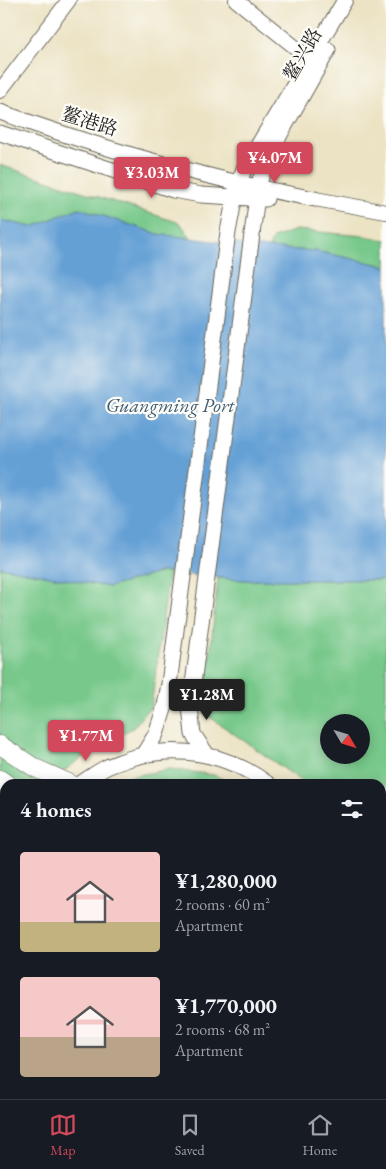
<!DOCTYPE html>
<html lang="en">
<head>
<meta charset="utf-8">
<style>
	:root { --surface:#171b24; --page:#242831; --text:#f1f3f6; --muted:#9ea1a6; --line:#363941; --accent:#d1495b }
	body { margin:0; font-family:"EB Garamond","Noto Serif SC",serif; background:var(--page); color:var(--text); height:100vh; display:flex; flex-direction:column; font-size:19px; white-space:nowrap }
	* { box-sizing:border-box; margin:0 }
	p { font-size:16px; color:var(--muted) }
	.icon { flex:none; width:28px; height:28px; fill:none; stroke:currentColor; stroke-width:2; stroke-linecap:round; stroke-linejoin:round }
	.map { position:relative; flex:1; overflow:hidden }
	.side { position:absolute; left:0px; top:779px; width:386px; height:321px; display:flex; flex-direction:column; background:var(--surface); border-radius:15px 15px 0 0; box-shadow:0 2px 12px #0003 }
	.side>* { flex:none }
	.needle { width:32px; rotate:128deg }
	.tools { position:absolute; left:320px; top:714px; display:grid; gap:10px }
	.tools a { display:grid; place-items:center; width:50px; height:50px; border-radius:50%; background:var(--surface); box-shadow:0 2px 12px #0003; font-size:25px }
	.price { position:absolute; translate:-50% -42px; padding:0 11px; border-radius:5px; background:var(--accent); color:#fff; font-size:16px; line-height:32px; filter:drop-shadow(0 1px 2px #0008) }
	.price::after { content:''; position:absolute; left:50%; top:30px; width:15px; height:11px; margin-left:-8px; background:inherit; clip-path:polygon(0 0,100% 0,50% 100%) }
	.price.current { background:#222; color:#fff }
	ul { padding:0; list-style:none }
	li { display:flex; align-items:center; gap:15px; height:125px; padding:0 20px }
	li span { display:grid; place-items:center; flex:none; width:140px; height:100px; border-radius:5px; color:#555 }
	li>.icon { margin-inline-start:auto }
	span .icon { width:60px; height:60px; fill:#fffc; stroke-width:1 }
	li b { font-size:21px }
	h2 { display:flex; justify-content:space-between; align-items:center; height:60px; padding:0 20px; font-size:21px }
	.tabs { display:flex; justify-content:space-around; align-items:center; height:70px; border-top:1px solid var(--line); background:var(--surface); font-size:14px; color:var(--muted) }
	.tabs a { display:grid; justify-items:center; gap:2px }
	.tabs .current { color:var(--accent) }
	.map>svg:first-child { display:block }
	.green { fill:#77c88a; stroke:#4a7253; fill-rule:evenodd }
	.water { fill:#65a0d5; stroke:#405e78 }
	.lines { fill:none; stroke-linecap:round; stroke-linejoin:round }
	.tertiary-casing { stroke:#656257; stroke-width:16 }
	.secondary-casing { stroke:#656257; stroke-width:17 }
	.trunk-casing { stroke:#656257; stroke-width:19 }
	.motorway-casing { stroke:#656257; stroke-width:21 }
	.tertiary { stroke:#fff; stroke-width:14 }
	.secondary { stroke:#fff; stroke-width:15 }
	.trunk { stroke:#fff; stroke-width:18 }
	.motorway { stroke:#fff; stroke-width:19 }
	.labels { text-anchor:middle; stroke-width:4.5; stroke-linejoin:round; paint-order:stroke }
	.street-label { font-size:19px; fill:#1c1c1c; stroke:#fdfcf7 }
	.water-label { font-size:20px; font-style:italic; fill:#405e78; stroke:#fdfcf7 }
</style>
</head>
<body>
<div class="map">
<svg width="386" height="1099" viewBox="0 0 386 1099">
	<rect width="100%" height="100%" fill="#fdfcf7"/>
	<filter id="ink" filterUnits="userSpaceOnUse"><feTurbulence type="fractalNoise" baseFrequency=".02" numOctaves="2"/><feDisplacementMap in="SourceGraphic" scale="10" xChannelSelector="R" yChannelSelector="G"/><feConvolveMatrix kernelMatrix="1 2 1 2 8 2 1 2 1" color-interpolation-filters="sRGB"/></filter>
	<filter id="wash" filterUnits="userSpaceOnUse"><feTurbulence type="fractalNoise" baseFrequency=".0096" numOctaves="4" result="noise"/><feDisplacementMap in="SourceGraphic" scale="20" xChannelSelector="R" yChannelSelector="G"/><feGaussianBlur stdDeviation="1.12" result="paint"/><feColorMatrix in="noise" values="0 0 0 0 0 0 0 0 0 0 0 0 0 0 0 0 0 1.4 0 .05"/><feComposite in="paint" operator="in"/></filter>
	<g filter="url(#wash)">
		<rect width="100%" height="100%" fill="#ece3c4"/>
		<path class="green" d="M0 165 180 223 193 240 158 234 79 208 32 227 0 220Z
			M296 230 364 236 386 240V266L315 251 269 248 273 238Z
			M0 567 109 587 162 572 169 573 151 708 147 710 133 728 97 746 47 784H5V840H0Z
			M218 578 243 580H386V797H381V784H306L204 713ZM329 722H361V755H329Z
			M170 769 214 775 233 784H116L128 777Z
			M0 974 5 985V1072L0 1077Z
			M386 975V1099H268V1095H381V977Z
			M6 1095H187L189 1099H1Z"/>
		<path class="water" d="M79 208 158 234 269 248 315 251 386 266V580H243L162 572 109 587 0 567V220L32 227Z"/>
	</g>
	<g filter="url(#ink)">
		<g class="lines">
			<g class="tertiary-casing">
				<path id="tertiary" d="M236 0 310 59 319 63
					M0 91 69 0
					M315 199 386 212"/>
			</g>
			<g class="secondary-casing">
				<path id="secondary" d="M0 112C102 149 208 179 315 199
					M0 133 173 190 201 195 266 199
					M143 755 156 734 165 706 169 684 228 232 236 190 244 169 345 0
					M207 755 193 734 190 707 256 204 259 183 270 152 328 50
					M80 784C89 778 97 772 107 767 113 764 121 762 128 759 177 743 228 754 268 784
					M381 820H386
					M0 848 5 847
					M0 1059 5 1057
					M207 1095 208 1099
					M235 1099 236 1095"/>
			</g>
			<g class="trunk-casing">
				<path id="trunk" d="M0 745 35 768 71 784
					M0 779 7 784
					M0 819 5 821
					M381 855 386 854
					M381 885 386 883
					M381 903 386 901
					M0 911 5 916
					M381 942 386 938
					M0 958 5 959
					M0 975 5 974
					M0 1010H5
					M169 1095 171 1099
					M281 1099 282 1095"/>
			</g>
			<g class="motorway-casing">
				<path id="motorway" d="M0 1038 5 1048
					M0 1089 6 1099
					M31 1095 34 1099"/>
			</g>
			<use href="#tertiary" class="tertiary"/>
			<use href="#secondary" class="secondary"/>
			<use href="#trunk" class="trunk"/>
			<use href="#motorway" class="motorway"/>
		</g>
	</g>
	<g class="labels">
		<g class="street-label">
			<text transform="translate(302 54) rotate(-60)" y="7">鳌兴路</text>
			<text transform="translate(90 121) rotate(17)" y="7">鳌港路</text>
		</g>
		<g class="water-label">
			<text x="170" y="412">Guangming Port</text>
		</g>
	</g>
</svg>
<div class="tools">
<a><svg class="needle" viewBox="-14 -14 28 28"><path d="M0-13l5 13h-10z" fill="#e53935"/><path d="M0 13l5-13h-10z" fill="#9ea1a6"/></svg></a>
</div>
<b class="price" style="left:275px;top:184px">¥4.07M</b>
<b class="price" style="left:152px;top:199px">¥3.03M</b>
<b class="price current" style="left:207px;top:721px">¥1.28M</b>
<b class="price" style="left:86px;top:762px">¥1.77M</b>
<section class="side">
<h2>4 homes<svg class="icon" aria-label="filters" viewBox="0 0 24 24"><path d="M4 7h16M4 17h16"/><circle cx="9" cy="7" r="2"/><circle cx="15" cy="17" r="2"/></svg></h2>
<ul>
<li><span style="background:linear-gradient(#f6c9c9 70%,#c2b280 0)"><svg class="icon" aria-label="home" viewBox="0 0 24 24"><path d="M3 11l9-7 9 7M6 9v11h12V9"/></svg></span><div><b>¥1,280,000</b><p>2 rooms · 60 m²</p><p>Apartment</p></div></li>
<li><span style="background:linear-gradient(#f6c9c9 60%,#b9a48a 0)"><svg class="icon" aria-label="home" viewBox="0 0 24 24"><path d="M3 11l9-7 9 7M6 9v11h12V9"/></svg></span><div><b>¥1,770,000</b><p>2 rooms · 68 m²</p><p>Apartment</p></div></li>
</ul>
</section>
</div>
<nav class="tabs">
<a class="current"><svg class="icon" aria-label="map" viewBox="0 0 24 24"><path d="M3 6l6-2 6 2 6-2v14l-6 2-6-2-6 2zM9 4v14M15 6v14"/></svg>Map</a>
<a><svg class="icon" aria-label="saved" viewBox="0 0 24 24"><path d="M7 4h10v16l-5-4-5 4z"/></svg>Saved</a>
<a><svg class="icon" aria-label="home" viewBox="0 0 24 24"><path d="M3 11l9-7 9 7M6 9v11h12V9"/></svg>Home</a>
</nav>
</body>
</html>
